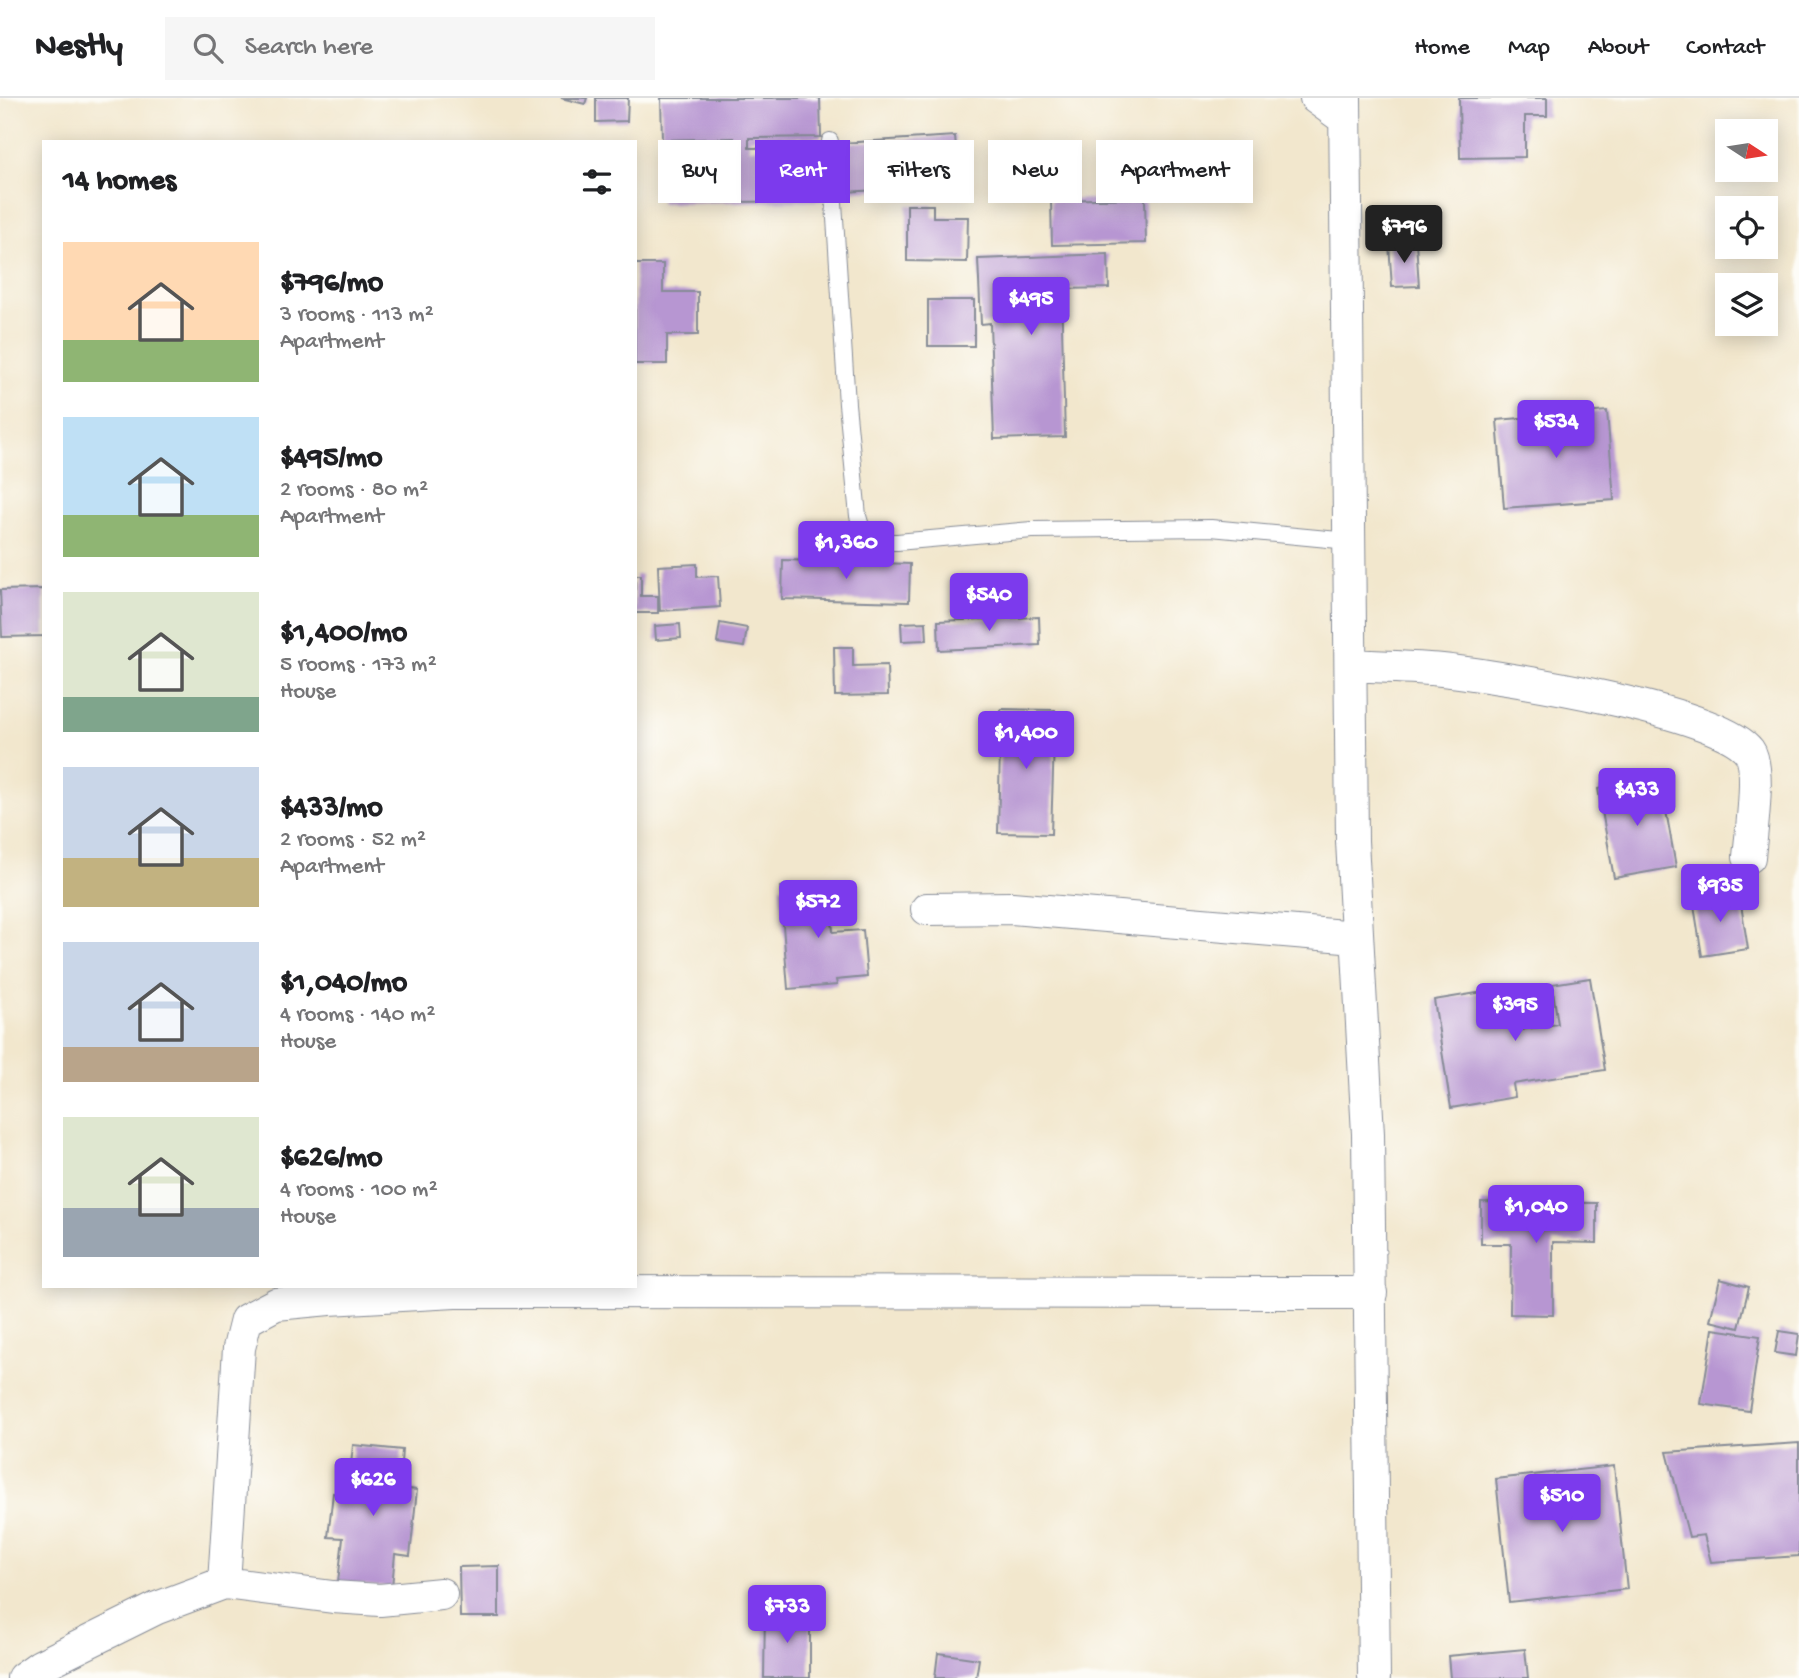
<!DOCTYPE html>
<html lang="en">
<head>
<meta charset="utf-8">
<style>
	:root { --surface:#fff; --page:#f6f6f6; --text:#202124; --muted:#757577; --line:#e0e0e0; --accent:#7c3aed }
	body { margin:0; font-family:"Gochi Hand",sans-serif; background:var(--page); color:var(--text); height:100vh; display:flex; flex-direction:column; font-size:26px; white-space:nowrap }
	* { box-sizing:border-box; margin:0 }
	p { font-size:23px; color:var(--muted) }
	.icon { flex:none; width:38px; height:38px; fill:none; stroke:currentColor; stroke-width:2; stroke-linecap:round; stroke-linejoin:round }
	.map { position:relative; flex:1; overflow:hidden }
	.drawer { position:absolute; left:42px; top:42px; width:595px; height:1148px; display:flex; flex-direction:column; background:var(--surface); border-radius:0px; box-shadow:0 4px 18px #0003 }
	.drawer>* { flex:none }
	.banner { position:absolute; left:658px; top:42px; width:665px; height:63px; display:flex; gap:14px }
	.needle { width:46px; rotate:102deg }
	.buttons { position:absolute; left:1715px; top:21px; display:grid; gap:14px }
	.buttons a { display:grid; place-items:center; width:63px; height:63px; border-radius:0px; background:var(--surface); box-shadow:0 4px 18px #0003; font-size:35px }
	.price { position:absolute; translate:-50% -60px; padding:0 16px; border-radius:7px; background:var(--accent); color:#fff; font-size:23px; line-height:46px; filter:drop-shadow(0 2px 4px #0008) }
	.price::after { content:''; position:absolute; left:50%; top:42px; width:21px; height:16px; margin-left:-10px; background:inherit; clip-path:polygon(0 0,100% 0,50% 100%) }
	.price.selected { background:#222; color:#fff }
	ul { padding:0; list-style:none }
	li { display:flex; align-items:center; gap:21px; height:175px; padding:0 21px }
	li span { display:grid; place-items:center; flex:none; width:196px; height:140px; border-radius:0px; color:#555 }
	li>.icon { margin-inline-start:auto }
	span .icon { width:84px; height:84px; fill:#fffc; stroke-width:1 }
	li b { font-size:30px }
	h2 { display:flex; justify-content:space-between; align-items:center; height:84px; padding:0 21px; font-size:30px }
	.pill { padding:0 24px; border-radius:0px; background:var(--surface); box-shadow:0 4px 18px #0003; font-size:24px; line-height:63px }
	.pill.selected { background:var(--accent); color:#fff }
	header { display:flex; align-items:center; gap:42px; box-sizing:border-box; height:98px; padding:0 35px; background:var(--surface); border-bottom:2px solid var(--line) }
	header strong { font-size:33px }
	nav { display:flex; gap:38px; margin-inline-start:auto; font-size:24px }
	.search { width:490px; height:63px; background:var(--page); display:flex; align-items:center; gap:18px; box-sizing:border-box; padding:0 24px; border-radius:0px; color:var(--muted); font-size:26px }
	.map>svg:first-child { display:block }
	.building { fill:#b796d2 }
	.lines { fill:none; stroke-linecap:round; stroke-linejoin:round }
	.service-casing { stroke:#868b96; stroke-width:18 }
	.minor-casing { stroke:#868b96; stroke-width:34 }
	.service { stroke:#fff; stroke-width:16 }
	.minor { stroke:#fff; stroke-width:32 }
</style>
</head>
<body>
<header>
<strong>Nestly</strong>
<div class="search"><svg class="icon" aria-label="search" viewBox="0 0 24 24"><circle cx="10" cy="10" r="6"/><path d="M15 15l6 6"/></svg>Search here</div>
<nav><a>Home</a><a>Map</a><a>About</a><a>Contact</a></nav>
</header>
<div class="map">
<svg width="1799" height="1580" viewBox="0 0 1799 1580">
	<rect width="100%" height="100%" fill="#fdfcf7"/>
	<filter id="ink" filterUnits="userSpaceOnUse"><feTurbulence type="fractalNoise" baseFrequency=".0143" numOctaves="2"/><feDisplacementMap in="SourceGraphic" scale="14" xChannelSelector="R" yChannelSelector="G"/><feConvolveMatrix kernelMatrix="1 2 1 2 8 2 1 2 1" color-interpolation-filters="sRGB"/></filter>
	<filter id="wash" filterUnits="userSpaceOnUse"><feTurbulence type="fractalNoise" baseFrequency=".00686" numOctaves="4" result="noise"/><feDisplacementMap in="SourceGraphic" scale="28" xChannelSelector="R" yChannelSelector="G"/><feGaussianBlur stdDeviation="1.57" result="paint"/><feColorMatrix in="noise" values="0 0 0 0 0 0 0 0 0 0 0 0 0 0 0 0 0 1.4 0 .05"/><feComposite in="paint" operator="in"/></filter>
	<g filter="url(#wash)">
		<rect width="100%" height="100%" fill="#f2e7cd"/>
		<g id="blocks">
			<path class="building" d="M561 0H587L585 6Z
				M596 0H628L627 23 596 24Z
				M661 0H820L821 39 749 40V50L821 49 822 103 660 105V52L734 50V40L662 42Z
				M1459 0H1547V18H1525V59L1460 60Z
				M955 38 959 87 845 94 842 45Z
				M1145 100 1146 145 1052 147 1051 102Z
				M907 107H933V119H968L967 164 907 163Z
				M1416 144 1419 188 1392 189 1389 146Z
				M1108 156 1109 190 1061 191 1065 339 994 341 990 225 981 226 978 161Z
				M635 166H663V194H698V237H667V266H635Z
				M928 202H974V248H928Z
				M1607 313 1614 402 1504 410 1497 322Z
				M783 462 910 466 909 504 782 501Z
				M697 466V479L718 478 720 509 660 513 658 468Z
				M635 477H641V498H658V515H635Z
				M44 491V538L2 539 0 492Z
				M1039 519 1040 547 939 552 938 523Z
				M926 524 927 542 902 543 901 525Z
				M720 525 747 530 744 549 717 545Z
				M680 526 681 540 656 542 655 528Z
				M834 549H853V568L887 567 888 597 835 598Z
				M1001 611 1055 612 1051 736 998 735Z
				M1660 679 1676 769 1614 780 1598 691Z
				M829 785 833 834 863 832 867 879 836 882 837 887 788 891 780 789Z
				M1739 794 1748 851 1702 858 1693 801Z
				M1590 880 1605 972 1513 986 1515 999 1451 1010 1434 902 1508 890 1515 933 1558 926 1552 886Z
				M1481 1104 1597 1105V1145L1553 1144V1217L1510 1216 1511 1146H1481Z
				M1720 1181 1749 1189 1739 1230 1710 1223Z
				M1713 1231 1760 1238 1749 1313 1701 1306Z
				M1779 1233 1799 1236 1796 1258 1775 1255Z
				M1799 1345V1458L1711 1464 1704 1437 1689 1439 1667 1354Z
				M353 1347 402 1352 399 1390 417 1392 410 1458 395 1456 392 1489 338 1484 343 1440 328 1439 333 1395 348 1397Z
				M1614 1368 1627 1491 1509 1504 1496 1381Z
				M499 1468V1519H460L459 1469Z
				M765 1513H810V1580H764Z
				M1525 1551 1528 1580H1450L1448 1558Z
				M938 1555 979 1561 976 1580H935Z"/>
		</g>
	</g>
	<g filter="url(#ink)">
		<use href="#blocks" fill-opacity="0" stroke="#868b96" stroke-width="2"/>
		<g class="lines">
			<g class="service-casing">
				<path id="service" d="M830 43 847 306 858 418 863 435 879 444H897L1032 432 1211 430 1349 443"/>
			</g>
			<g class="minor-casing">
				<path id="minor" d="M1316 0 1345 21
					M1345 0 1352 743 1368 1036 1374 1580
					M1351 567C1381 569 1411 569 1442 572 1498 578 1718 612 1749 653 1761 669 1751 737 1749 759
					M927 811 1012 810 1356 839
					M224 1485 239 1250 246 1222 276 1206 329 1201 455 1194 1371 1195
					M23 1580 40 1568 157 1510 224 1485 333 1499 380 1502 441 1496"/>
			</g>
			<use href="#service" class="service"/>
			<use href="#minor" class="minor"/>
		</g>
	</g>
</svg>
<div class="buttons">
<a><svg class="needle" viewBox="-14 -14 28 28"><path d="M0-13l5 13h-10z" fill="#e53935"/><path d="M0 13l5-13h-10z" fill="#757577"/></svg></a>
<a><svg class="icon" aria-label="locate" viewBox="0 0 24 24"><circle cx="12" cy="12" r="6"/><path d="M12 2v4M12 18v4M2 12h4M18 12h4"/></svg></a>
<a><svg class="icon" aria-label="layers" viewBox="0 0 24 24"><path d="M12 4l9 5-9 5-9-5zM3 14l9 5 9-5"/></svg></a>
</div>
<b class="price selected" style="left:1404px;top:167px">$796</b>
<b class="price" style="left:1031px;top:239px">$495</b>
<b class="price" style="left:1556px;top:362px">$534</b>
<b class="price" style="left:846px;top:483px">$1,360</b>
<b class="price" style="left:989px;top:535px">$540</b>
<b class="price" style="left:1026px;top:673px">$1,400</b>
<b class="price" style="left:1637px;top:730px">$433</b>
<b class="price" style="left:1720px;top:826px">$935</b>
<b class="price" style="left:818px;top:842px">$572</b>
<b class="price" style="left:1515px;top:945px">$395</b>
<b class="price" style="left:1536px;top:1147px">$1,040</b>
<b class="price" style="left:373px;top:1420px">$626</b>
<b class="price" style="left:1562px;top:1436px">$510</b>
<b class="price" style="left:787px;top:1547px">$733</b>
<div class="banner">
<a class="pill">Buy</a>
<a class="pill selected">Rent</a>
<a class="pill">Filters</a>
<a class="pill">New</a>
<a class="pill">Apartment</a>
</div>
<section class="drawer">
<h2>14 homes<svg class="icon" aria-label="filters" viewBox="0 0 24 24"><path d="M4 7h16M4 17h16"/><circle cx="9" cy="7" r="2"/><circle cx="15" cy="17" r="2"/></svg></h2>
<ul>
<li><span style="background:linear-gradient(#ffd9b3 70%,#8fb573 0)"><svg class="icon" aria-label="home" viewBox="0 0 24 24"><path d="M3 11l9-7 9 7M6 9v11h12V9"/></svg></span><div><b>$796/mo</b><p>3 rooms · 113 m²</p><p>Apartment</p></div></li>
<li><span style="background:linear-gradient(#bfe0f5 70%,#8fb573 0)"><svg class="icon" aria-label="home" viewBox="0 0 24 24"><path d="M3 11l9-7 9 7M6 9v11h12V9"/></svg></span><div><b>$495/mo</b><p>2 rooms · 80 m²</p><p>Apartment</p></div></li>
<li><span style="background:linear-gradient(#dfe7d0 75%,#7fa58c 0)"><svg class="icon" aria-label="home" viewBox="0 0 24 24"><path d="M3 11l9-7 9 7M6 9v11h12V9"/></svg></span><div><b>$1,400/mo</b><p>5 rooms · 173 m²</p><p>House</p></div></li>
<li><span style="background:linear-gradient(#c9d6e8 65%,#c2b280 0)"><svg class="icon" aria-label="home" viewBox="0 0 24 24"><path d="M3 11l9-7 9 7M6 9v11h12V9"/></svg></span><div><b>$433/mo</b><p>2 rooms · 52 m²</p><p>Apartment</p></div></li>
<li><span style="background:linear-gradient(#c9d6e8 75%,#b9a48a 0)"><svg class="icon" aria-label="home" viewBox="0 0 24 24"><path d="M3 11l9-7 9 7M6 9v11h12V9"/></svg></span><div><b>$1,040/mo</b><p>4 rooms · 140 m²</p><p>House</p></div></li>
<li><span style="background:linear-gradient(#dfe7d0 65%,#9aa5b1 0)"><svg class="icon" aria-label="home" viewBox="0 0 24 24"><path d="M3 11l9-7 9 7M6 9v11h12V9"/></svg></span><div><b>$626/mo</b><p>4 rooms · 100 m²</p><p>House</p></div></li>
</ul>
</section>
</div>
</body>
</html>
